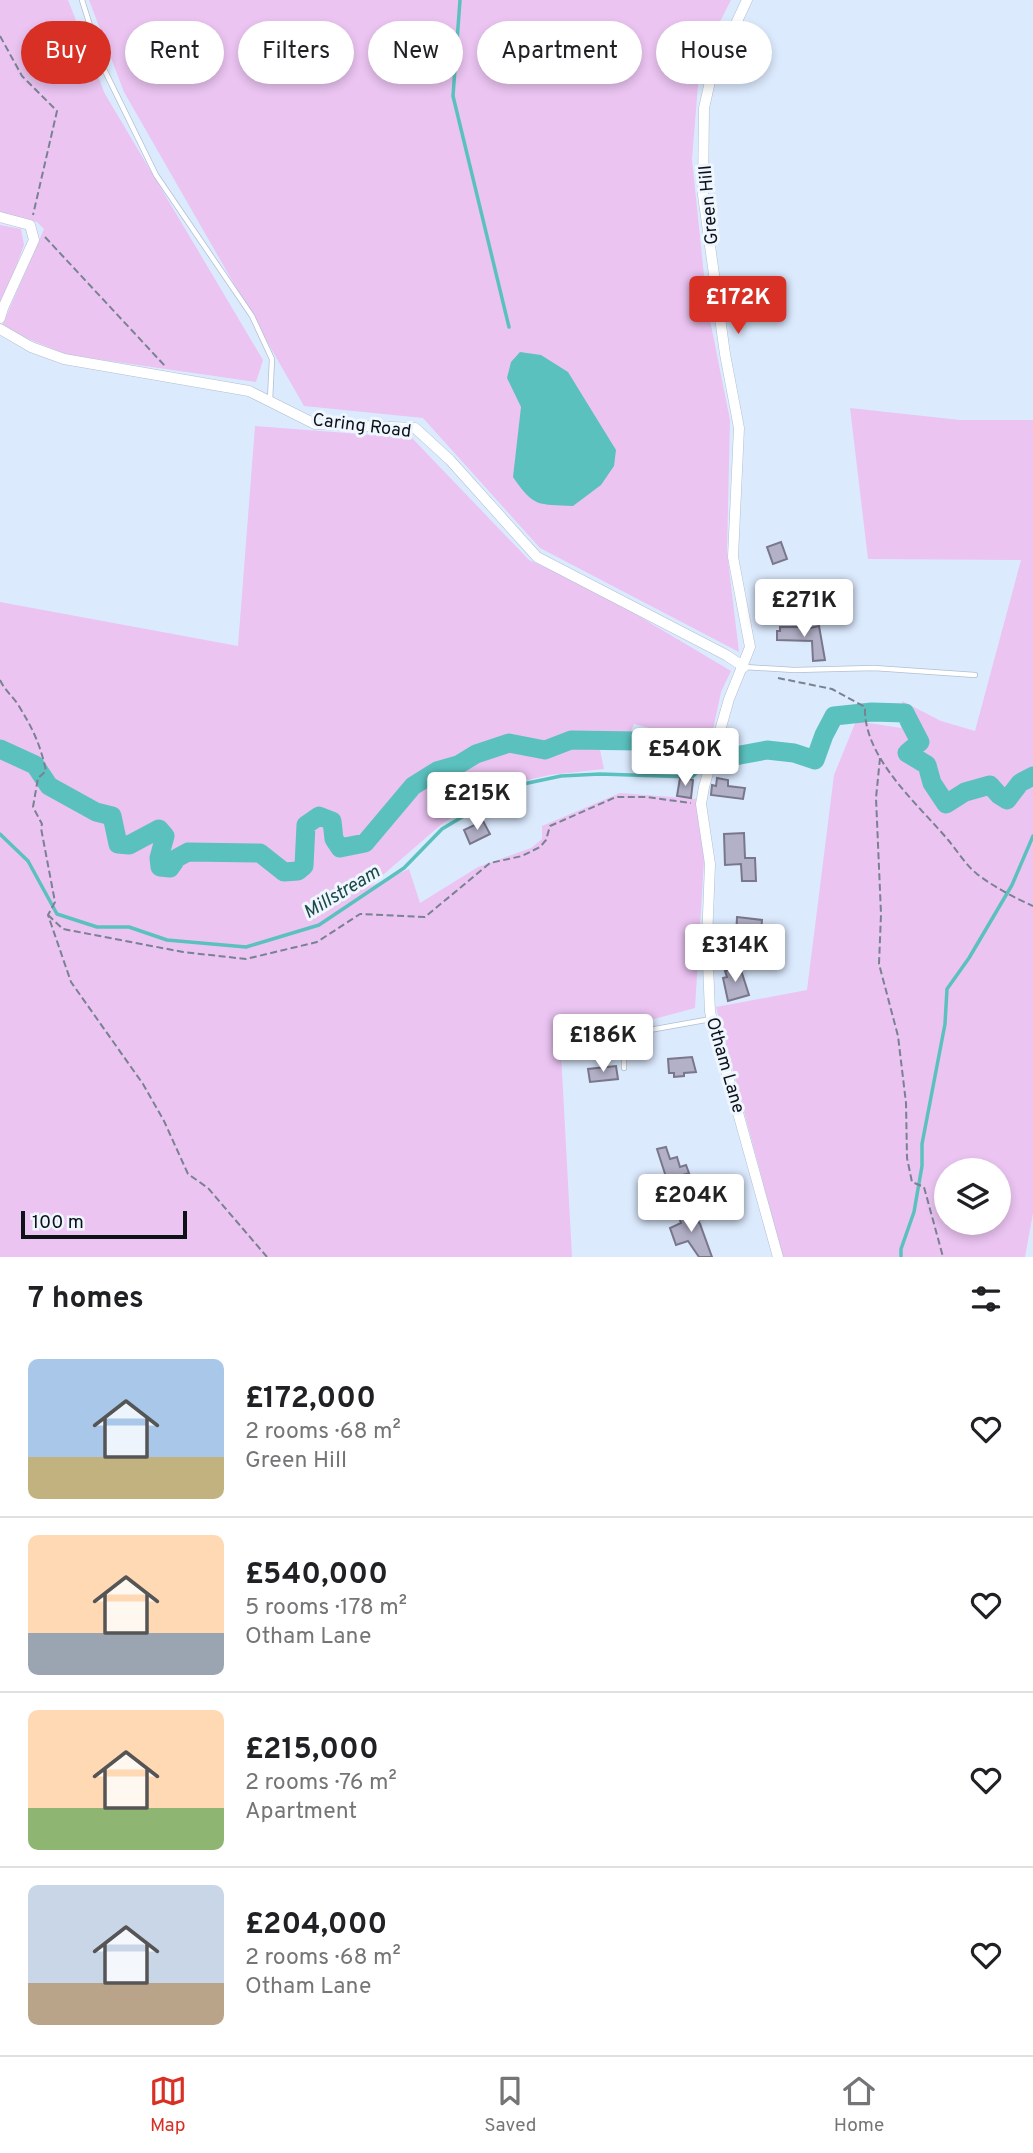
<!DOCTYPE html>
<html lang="en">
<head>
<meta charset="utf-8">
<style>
	:root { --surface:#fff; --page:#f6f6f6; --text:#202124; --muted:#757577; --line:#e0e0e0; --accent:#d93025 }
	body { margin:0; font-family:Overpass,sans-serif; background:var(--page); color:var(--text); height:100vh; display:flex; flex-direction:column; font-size:26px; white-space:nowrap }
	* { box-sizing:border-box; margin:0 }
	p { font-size:23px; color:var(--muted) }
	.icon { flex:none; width:38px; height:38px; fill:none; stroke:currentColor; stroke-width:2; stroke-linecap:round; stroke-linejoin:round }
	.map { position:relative; height:1257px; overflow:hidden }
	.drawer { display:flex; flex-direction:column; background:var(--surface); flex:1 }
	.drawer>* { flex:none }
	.banner { position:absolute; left:21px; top:21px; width:992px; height:63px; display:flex; gap:14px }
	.fabs { position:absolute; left:934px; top:1158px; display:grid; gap:14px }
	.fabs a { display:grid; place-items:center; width:77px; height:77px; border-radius:50%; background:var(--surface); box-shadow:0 4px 10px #0003; font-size:35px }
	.scale { position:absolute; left:21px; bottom:18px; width:166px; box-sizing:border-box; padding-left:7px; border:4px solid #0d1219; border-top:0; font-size:19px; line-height:24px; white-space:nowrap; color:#0d1219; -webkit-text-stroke:5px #f0f6fe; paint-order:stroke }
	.price { position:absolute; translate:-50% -60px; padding:0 16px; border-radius:7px; background:#fff; color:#222; font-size:23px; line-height:46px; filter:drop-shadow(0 2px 4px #0008) }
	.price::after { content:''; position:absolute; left:50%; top:42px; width:21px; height:16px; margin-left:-10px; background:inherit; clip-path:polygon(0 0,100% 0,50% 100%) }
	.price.current { background:var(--accent); color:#fff }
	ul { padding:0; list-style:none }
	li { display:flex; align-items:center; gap:21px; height:175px; padding:0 28px }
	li+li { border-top:2px solid var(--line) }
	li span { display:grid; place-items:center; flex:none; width:196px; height:140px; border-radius:10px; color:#555 }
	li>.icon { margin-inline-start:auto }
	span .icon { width:84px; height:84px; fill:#fffc; stroke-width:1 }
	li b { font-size:30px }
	h2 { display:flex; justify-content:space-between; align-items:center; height:84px; padding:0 28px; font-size:30px }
	.pill { padding:0 24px; border-radius:32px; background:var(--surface); box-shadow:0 4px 10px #0003; font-size:24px; line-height:63px }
	.pill.current { background:var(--accent); color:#fff }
	.tabs { display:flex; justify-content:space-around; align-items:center; height:98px; border-top:2px solid var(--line); background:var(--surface); font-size:19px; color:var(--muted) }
	.tabs a { display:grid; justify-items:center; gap:4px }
	.tabs .current { color:var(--accent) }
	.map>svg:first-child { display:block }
	.green { fill:#ebc4f2; fill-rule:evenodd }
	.water { fill:#5bc1bf }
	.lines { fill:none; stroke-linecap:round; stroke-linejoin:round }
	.stream { stroke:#5bc1bf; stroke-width:3.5 }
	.river { stroke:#5bc1bf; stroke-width:19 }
	.building { fill:#b3b1c8; stroke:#79778b; stroke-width:2 }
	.lane-casing { stroke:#b1bfd2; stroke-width:6 }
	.street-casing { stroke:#b1bfd2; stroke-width:11 }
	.path { stroke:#798290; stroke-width:2; stroke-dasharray:7 3.5; stroke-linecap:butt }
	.lane { stroke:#fff; stroke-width:4.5 }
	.street { stroke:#fff; stroke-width:10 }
	.labels { text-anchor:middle; stroke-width:6; stroke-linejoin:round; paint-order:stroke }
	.street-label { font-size:18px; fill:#0d1219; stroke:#f0f6fe }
	.water-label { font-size:19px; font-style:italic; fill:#1b4949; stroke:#f0f6fe }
</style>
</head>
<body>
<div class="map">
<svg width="1033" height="1257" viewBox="0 0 1033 1257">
	<rect width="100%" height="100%" fill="#dceafe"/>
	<path class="green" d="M0 0H68L105 94 263 360 256 382 68 355 1 328 44 229 37 222 0 213Z
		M89 0H731L700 61 692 159 707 305 730 420 727 552 739 652 540 548 423 418 304 406 124 92Z
		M0 225 21 229 24 245 0 310Z
		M850 408 960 420H1033V1213L1025 1257H783L716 1007 807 990 834 775 856 721 901 728 902 701 941 721 975 731 1021 560 868 559ZM947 1171H999V1223H947Z
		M255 426 412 438 529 560 600 593 731 671 721 692 710 744 634 724 628 738 597 736 604 769 550 775 501 786 443 823 369 887 409 869 420 903 478 867 531 848 542 839V826L620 793 697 799 704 860 695 1008 617 1029 561 1053 572 1257H0V602L238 646Z"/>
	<path class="water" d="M520 352 541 355 568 372 616 450 614 466 601 485 573 506C538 504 534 508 513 477L521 407 507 378 511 362Z"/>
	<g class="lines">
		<path class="stream" d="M460 0 453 96 509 327
			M0 834 28 861 57 914 97 927H129L167 940 246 947 319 925 404 868 442 829 514 786 561 776 600 774 692 777 708 761
			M901 1257V1249L914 1212 922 1166V1144L945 1024 947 989 969 958 1012 885 1033 836"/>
		<path class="river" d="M0 749 35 765 49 786 96 812 112 816 118 844 129 845 159 829 165 836 159 858 160 867 170 868 177 858 188 852 260 853 284 872 298 871 304 866 306 825 319 816 332 821 334 839 340 848 365 843 413 786 437 771 458 765 476 754 509 743 545 750 571 740 638 741 708 761 767 750 794 753 815 760 824 735 834 716 872 712 905 713 920 742 907 753 927 765 932 783 946 804 965 792 990 785 999 795 1007 800 1020 783 1033 776"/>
	</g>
	<path class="building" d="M781 542 787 559 773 564 767 547Z
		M819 626 825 660 813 661 812 641 777 640V631H780V627H801V630Z
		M680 778 693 780 691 798 677 796Z
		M717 778 728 780V786L745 788 743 799 711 795 712 785 716 786Z
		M483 821 490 834 470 844 464 830Z
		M744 833 745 858H755L756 881H742L741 864 725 865 724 834Z
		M737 917 762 920 761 933 756 932V939L736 937Z
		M740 967 749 995 728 1001 723 978 727 977 725 971Z
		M692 1057 696 1072 684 1073V1076L674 1077V1073H669L668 1059Z
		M616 1066 618 1079 590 1082 588 1069Z
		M666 1147 670 1159 677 1157 680 1167 686 1165 689 1173 667 1180 657 1149Z
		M690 1208 695 1222 698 1221 700 1224 712 1257H699L688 1241 676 1245 670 1228 681 1223 677 1212Z"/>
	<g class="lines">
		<g class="lane-casing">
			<path id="lane" d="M82 0 103 67 156 175 252 316 272 359 270 400
				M744 667 794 670 874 668 975 675
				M624 1068V1048L630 1036 644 1031 711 1019"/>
		</g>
		<g class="street-casing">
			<path id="street" d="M747 0 711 77 704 108 703 195 725 354 739 428 733 557 750 647 729 699 704 787 701 804 710 864 707 940 710 1012 778 1257
				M0 217 30 225 34 240 3 308 0 318
				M0 329 31 347 64 359 249 391 315 424 415 428 450 460 537 557 726 655 744 667"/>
		</g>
		<path class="path" d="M0 36 22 76 57 111 33 215
			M45 237 165 366
			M778 678 832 689 865 707C863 758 919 805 949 841 958 852 966 865 977 874 994 887 1013 897 1033 906
			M0 680C4 689 11 695 17 703 32 727 40 743 46 771L38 778 33 807 42 824 41 828 55 902 48 915 71 982 143 1084 164 1121 188 1174 208 1188 267 1257
			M880 758 876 798 881 914 879 964 898 1036 906 1103 907 1158 912 1182 924 1187 943 1257
			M48 915 63 929 183 952 246 959 317 942 360 914 425 917 490 863 522 856 540 847 546 840 550 826 616 797H646L691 803"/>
		<use href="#lane" class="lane"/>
		<use href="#street" class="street"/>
	</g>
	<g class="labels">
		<g class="street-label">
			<text transform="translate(708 205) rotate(-95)" y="6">Green Hill</text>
			<text transform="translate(362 425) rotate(7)" y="6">Caring Road</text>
			<text transform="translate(726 1065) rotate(74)" y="6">Otham Lane</text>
		</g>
		<g class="water-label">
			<text transform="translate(341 891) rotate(-31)" y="7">Millstream</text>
		</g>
	</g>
</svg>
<div class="fabs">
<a><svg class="icon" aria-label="layers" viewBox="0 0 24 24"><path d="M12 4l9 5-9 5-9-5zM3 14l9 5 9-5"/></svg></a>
</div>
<div class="scale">100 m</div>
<b class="price current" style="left:738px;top:336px">£172K</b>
<b class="price" style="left:804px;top:639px">£271K</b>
<b class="price" style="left:685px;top:788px">£540K</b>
<b class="price" style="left:477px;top:832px">£215K</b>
<b class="price" style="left:735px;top:984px">£314K</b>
<b class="price" style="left:603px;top:1074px">£186K</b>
<b class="price" style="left:691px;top:1234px">£204K</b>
<div class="banner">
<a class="pill current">Buy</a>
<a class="pill">Rent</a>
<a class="pill">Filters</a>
<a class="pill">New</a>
<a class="pill">Apartment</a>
<a class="pill">House</a>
</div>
</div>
<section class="drawer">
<h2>7 homes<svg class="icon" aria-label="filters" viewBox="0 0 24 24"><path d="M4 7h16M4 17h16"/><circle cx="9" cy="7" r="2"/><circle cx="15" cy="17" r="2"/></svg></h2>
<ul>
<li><span style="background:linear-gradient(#a9c7e8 70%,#c2b280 0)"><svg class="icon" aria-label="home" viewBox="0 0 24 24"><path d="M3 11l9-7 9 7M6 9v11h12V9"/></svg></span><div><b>£172,000</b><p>2 rooms · 68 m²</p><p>Green Hill</p></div><svg class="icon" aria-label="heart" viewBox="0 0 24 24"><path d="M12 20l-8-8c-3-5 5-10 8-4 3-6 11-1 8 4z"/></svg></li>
<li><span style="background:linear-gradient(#ffd9b3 70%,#9aa5b1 0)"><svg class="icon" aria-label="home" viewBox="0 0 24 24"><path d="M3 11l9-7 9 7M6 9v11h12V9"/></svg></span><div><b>£540,000</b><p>5 rooms · 178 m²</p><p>Otham Lane</p></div><svg class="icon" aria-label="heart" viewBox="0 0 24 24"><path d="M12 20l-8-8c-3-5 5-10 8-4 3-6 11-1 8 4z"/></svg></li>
<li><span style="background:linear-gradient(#ffd9b3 70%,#8fb573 0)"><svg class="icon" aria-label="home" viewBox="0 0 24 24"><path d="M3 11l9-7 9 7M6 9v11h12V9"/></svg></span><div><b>£215,000</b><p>2 rooms · 76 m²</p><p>Apartment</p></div><svg class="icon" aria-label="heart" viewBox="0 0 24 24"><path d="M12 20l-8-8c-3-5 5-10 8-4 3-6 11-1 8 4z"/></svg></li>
<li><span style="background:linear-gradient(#c9d6e8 70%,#b9a48a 0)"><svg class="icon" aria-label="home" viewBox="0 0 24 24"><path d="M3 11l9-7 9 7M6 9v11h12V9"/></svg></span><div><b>£204,000</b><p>2 rooms · 68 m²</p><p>Otham Lane</p></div><svg class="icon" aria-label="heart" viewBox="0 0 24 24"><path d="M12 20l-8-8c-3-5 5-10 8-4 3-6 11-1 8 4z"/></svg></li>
</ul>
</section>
<nav class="tabs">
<a class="current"><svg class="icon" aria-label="map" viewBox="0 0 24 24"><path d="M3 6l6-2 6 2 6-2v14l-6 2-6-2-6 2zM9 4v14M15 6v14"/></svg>Map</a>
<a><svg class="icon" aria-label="saved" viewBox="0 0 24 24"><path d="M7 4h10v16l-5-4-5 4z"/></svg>Saved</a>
<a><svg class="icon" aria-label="home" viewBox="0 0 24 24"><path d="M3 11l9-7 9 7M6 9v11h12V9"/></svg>Home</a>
</nav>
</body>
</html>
